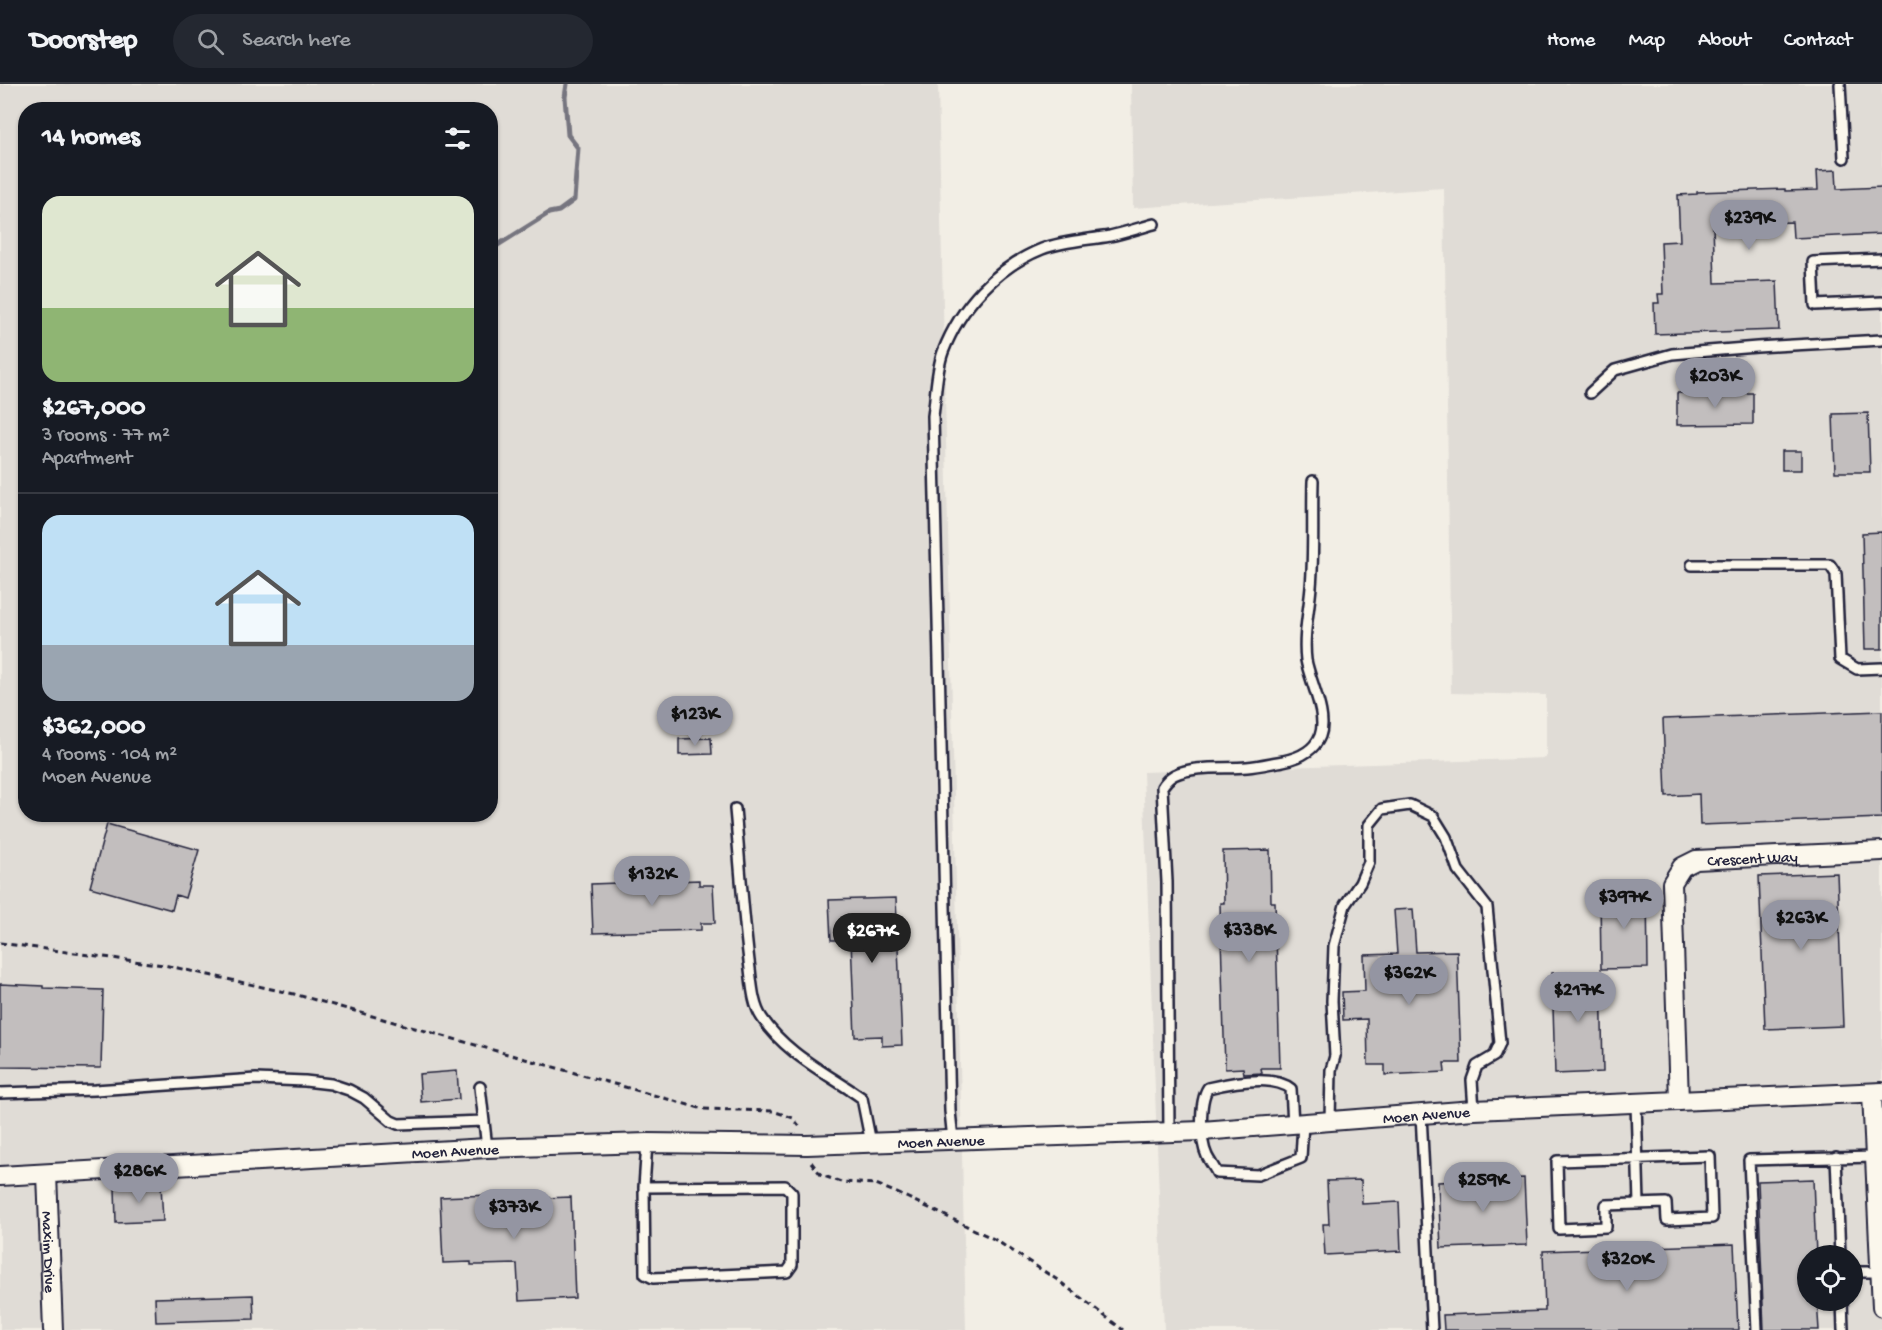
<!DOCTYPE html>
<html lang="en">
<head>
<meta charset="utf-8">
<style>
	:root { --surface:#171b24; --page:#242831; --text:#f1f3f6; --muted:#9ea1a6; --line:#363941; --accent:#9495a2 }
	body { margin:0; font-family:"Gochi Hand",sans-serif; background:var(--page); color:var(--text); height:100vh; display:flex; flex-direction:column; font-size:22px; white-space:nowrap }
	* { box-sizing:border-box; margin:0 }
	p { font-size:20px; color:var(--muted) }
	.icon { flex:none; width:33px; height:33px; fill:none; stroke:currentColor; stroke-width:2; stroke-linecap:round; stroke-linejoin:round }
	.map { position:relative; flex:1; overflow:hidden }
	.side { position:absolute; left:18px; top:18px; width:480px; height:720px; display:flex; flex-direction:column; background:var(--surface); border-radius:24px; box-shadow:0 2px 4px #0004 }
	.side>* { flex:none }
	.controls { position:absolute; left:1797px; top:1161px; display:grid; gap:12px }
	.controls a { display:grid; place-items:center; width:66px; height:66px; border-radius:50%; background:var(--surface); box-shadow:0 2px 4px #0004; font-size:30px }
	.price { position:absolute; translate:-50% -51px; padding:0 14px; border-radius:21px; background:var(--accent); color:#111; font-size:20px; line-height:39px; filter:drop-shadow(0 2px 3px #0008) }
	.price::after { content:''; position:absolute; left:50%; top:36px; width:18px; height:14px; margin-left:-9px; background:inherit; clip-path:polygon(0 0,100% 0,50% 100%) }
	.price.selected { background:#222; color:#fff }
	ul { padding:0; list-style:none }
	li { display:grid; align-content:center; gap:12px; height:318px; padding:0 24px }
	li+li { border-top:2px solid var(--line) }
	li span { display:grid; place-items:center; height:186px; border-radius:18px; color:#555 }
	li>.icon { margin-inline-start:auto }
	span .icon { width:108px; height:108px; fill:#fffc; stroke-width:1 }
	li b { font-size:26px }
	h2 { display:flex; justify-content:space-between; align-items:center; height:72px; padding:0 24px; font-size:26px }
	header { display:flex; align-items:center; gap:36px; box-sizing:border-box; height:84px; padding:0 30px; background:var(--surface); border-bottom:2px solid var(--line) }
	header strong { font-size:28px }
	nav { display:flex; gap:33px; margin-inline-start:auto; font-size:21px }
	.search { width:420px; height:54px; background:var(--page); display:flex; align-items:center; gap:15px; box-sizing:border-box; padding:0 21px; border-radius:33px; color:var(--muted); font-size:22px }
	.map>svg:first-child { display:block }
	.built { fill:#e0dcd6; fill-rule:evenodd }
	.lines { fill:none; stroke-linecap:round; stroke-linejoin:round }
	.stream { stroke:#76747f; stroke-width:5 }
	.building { fill:#c2bebe; stroke:#22223b; stroke-width:1.5 }
	.service-casing { stroke:#22223b; stroke-width:14 }
	.minor-casing { stroke:#22223b; stroke-width:22 }
	.path { stroke:#22223b; stroke-width:3; stroke-dasharray:6 4.5; stroke-linecap:butt }
	.service { stroke:#fbf7ec; stroke-width:9 }
	.minor { stroke:#fbf7ec; stroke-width:18 }
	.labels { text-anchor:middle; stroke-width:5; stroke-linejoin:round; paint-order:stroke }
	.street-label { font-size:16px; fill:#22223b; stroke:#fbf7ec }
</style>
</head>
<body>
<header>
<strong>Doorstep</strong>
<div class="search"><svg class="icon" aria-label="search" viewBox="0 0 24 24"><circle cx="10" cy="10" r="6"/><path d="M15 15l6 6"/></svg>Search here</div>
<nav><a>Home</a><a>Map</a><a>About</a><a>Contact</a></nav>
</header>
<div class="map">
<svg width="1882" height="1246" viewBox="0 0 1882 1246">
	<rect width="100%" height="100%" fill="#f2eee5"/>
	<filter id="ink" filterUnits="userSpaceOnUse"><feTurbulence type="fractalNoise" baseFrequency=".0167" numOctaves="2"/><feDisplacementMap in="SourceGraphic" scale="12" xChannelSelector="R" yChannelSelector="G"/><feConvolveMatrix kernelMatrix="1 2 1 2 8 2 1 2 1" color-interpolation-filters="sRGB"/></filter>
	<g filter="url(#ink)">
		<path class="built" d="M0 0H938L966 1246H0ZM26 26H490V730H26Z
			M1131 0H1882V1246H1164L1143 688 1546 674V611L1451 609 1444 104 1133 124ZM1808 1172H1852V1216H1808Z"/>
		<g class="lines">
			<path class="stream" d="M490 166 549 129 559 127 574 116 578 64 568 51 565 13 567 0"/>
		</g>
		<path class="building" d="M1836 86 1837 105 1882 103V150L1793 154 1792 138 1713 141 1715 199 1777 197 1779 246 1655 250 1654 219H1659L1658 210H1663L1661 158 1680 157 1678 111 1697 110V108L1785 105V107L1818 106 1817 87Z
			M1677 309H1753V340L1677 341Z
			M1868 329 1870 388H1835L1833 330Z
			M1782 367H1801V386H1782Z
			M1882 448V565H1865L1862 449Z
			M1882 627V734L1700 741 1699 710 1666 712 1663 635Z
			M711 654 712 670 679 671V655Z
			M107 740 199 766 185 814 176 811 172 826 90 803Z
			M1270 766 1271 818H1275L1280 984H1261L1262 989 1244 990 1243 984 1225 985 1220 819H1224L1223 767Z
			M1837 789 1843 942 1765 945 1759 792Z
			M699 796V801H713L715 839H701V846L593 849 591 800Z
			M1647 808 1648 884 1601 885 1600 809Z
			M896 814 902 961 882 962V952L855 953 851 856H831L829 816Z
			M1413 825 1416 868 1457 867 1461 979H1444L1445 988 1385 991V981H1368L1367 935 1343 936 1342 908 1365 907 1364 871 1397 870 1394 826Z
			M1601 888 1603 988 1555 990 1552 889Z
			M0 900 43 902V904L103 906 101 984 0 983Z
			M457 987 459 1015 421 1018 419 990Z
			M1524 1094 1527 1161 1441 1164 1438 1098Z
			M1813 1095 1816 1172H1808V1216H1817L1819 1246H1764L1758 1097Z
			M1361 1096 1362 1120 1399 1118 1401 1167 1325 1171 1323 1140H1329L1327 1097Z
			M161 1101 163 1137 116 1139 115 1103Z
			M518 1110V1115L571 1113 575 1214 519 1217 517 1180 479 1181H471V1178L443 1179 440 1113Z
			M1734 1160 1738 1246H1444L1443 1231 1545 1227 1543 1167Z
			M253 1211 254 1235 156 1238 155 1214Z"/>
		<g class="lines">
			<g class="service-casing">
				<path id="service" d="M1840 0 1844 74
					M1882 175 1813 178 1815 221 1882 218
					M1590 309 1615 286 1672 270 1757 263 1882 256
					M1692 481H1830L1836 490 1840 575 1857 585 1882 584
					M735 725C740 778 743 832 750 885 752 901 753 921 762 934 787 971 827 989 862 1014L871 1059
					M480 1003 487 1064
					M0 1009 95 1006 256 995 305 997 331 1000 349 1006 364 1014 391 1037 398 1040 484 1037
					M1636 1019 1639 1120
					M1421 1030 1432 1246
					M1330 1037 1331 986 1335 972 1332 917 1334 862 1345 821 1360 799 1369 778V741L1382 725 1410 721 1433 732 1446 753 1458 786 1487 823 1500 959 1494 972 1477 982 1472 996 1474 1026
					M1293 1040 1291 1005C1273 990 1229 999 1208 1004 1199 1018 1200 1057 1207 1072 1210 1078 1214 1083 1217 1089L1258 1091 1301 1074 1303 1039
					M1169 1047 1167 798 1162 703C1165 698 1169 694 1174 691 1195 681 1225 685 1247 683 1259 682 1271 679 1283 677 1298 674 1314 667 1320 652 1328 631 1310 598 1306 576 1303 551 1309 527 1311 503 1314 468 1312 432 1313 397
					M953 1056 950 1027 933 332C936 311 936 287 943 268 960 223 997 183 1042 165 1063 157 1087 156 1110 152 1124 149 1139 144 1154 140
					M1710 1072 1712 1134 1667 1136 1666 1119 1606 1121V1143L1559 1145 1557 1077Z
					M1836 1073 1840 1172
					M644 1103 785 1102 792 1109V1181L787 1188 653 1194 645 1190 644 1103 647 1059
					M1852 1188H1880
					M1842 1216 1843 1246
					M1757 1246 1749 1076 1875 1073"/>
			</g>
			<g class="minor-casing">
				<g id="minor">
					<path d="M1872 1009 1882 1223"/>
					<path id="s1" d="M1679 1017 1672 799 1682 783 1696 776 1882 767"/>
					<path id="s2" d="M47 1090 53 1246"/>
					<path id="s3" d="M0 1092 487 1064 647 1059 807 1061 1202 1047 1474 1026 1882 1008"/>
				</g>
			</g>
			<path class="path" d="M0 859 164 881 294 910 703 1025 773 1027 793 1034 800 1043
				M811 1078 821 1091 841 1098 876 1100 906 1113 994 1155 1059 1197 1123 1246"/>
			<use href="#service" class="service"/>
			<use href="#minor" class="minor"/>
		</g>
	</g>
	<g class="labels">
		<g class="street-label">
			<text dy="6" stroke="none"><textPath href="#s1" startOffset="309">Crescent Way</textPath></text>
			<text dy="6" stroke="none"><textPath href="#s3" startOffset="1428">Moen Avenue</textPath></text>
			<text dy="6" stroke="none"><textPath href="#s3" startOffset="942">Moen Avenue</textPath></text>
			<text dy="6" stroke="none"><textPath href="#s3" startOffset="456">Moen Avenue</textPath></text>
			<text dy="6" stroke="none"><textPath href="#s2" startOffset="78">Maxim Drive</textPath></text>
		</g>
	</g>
</svg>
<div class="controls">
<a><svg class="icon" aria-label="locate" viewBox="0 0 24 24"><circle cx="12" cy="12" r="6"/><path d="M12 2v4M12 18v4M2 12h4M18 12h4"/></svg></a>
</div>
<b class="price" style="left:1749px;top:167px">$239K</b>
<b class="price" style="left:1715px;top:325px">$203K</b>
<b class="price" style="left:695px;top:663px">$123K</b>
<b class="price" style="left:652px;top:823px">$132K</b>
<b class="price" style="left:1624px;top:846px">$397K</b>
<b class="price" style="left:1801px;top:867px">$263K</b>
<b class="price" style="left:1249px;top:879px">$338K</b>
<b class="price selected" style="left:872px;top:880px">$267K</b>
<b class="price" style="left:1409px;top:922px">$362K</b>
<b class="price" style="left:1578px;top:939px">$217K</b>
<b class="price" style="left:139px;top:1120px">$286K</b>
<b class="price" style="left:1483px;top:1129px">$259K</b>
<b class="price" style="left:514px;top:1156px">$373K</b>
<b class="price" style="left:1627px;top:1208px">$320K</b>
<section class="side">
<h2>14 homes<svg class="icon" aria-label="filters" viewBox="0 0 24 24"><path d="M4 7h16M4 17h16"/><circle cx="9" cy="7" r="2"/><circle cx="15" cy="17" r="2"/></svg></h2>
<ul>
<li><span style="background:linear-gradient(#dfe7d0 60%,#8fb573 0)"><svg class="icon" aria-label="home" viewBox="0 0 24 24"><path d="M3 11l9-7 9 7M6 9v11h12V9"/></svg></span><div><b>$267,000</b><p>3 rooms · 77 m²</p><p>Apartment</p></div></li>
<li><span style="background:linear-gradient(#bfe0f5 70%,#9aa5b1 0)"><svg class="icon" aria-label="home" viewBox="0 0 24 24"><path d="M3 11l9-7 9 7M6 9v11h12V9"/></svg></span><div><b>$362,000</b><p>4 rooms · 104 m²</p><p>Moen Avenue</p></div></li>
</ul>
</section>
</div>
</body>
</html>
